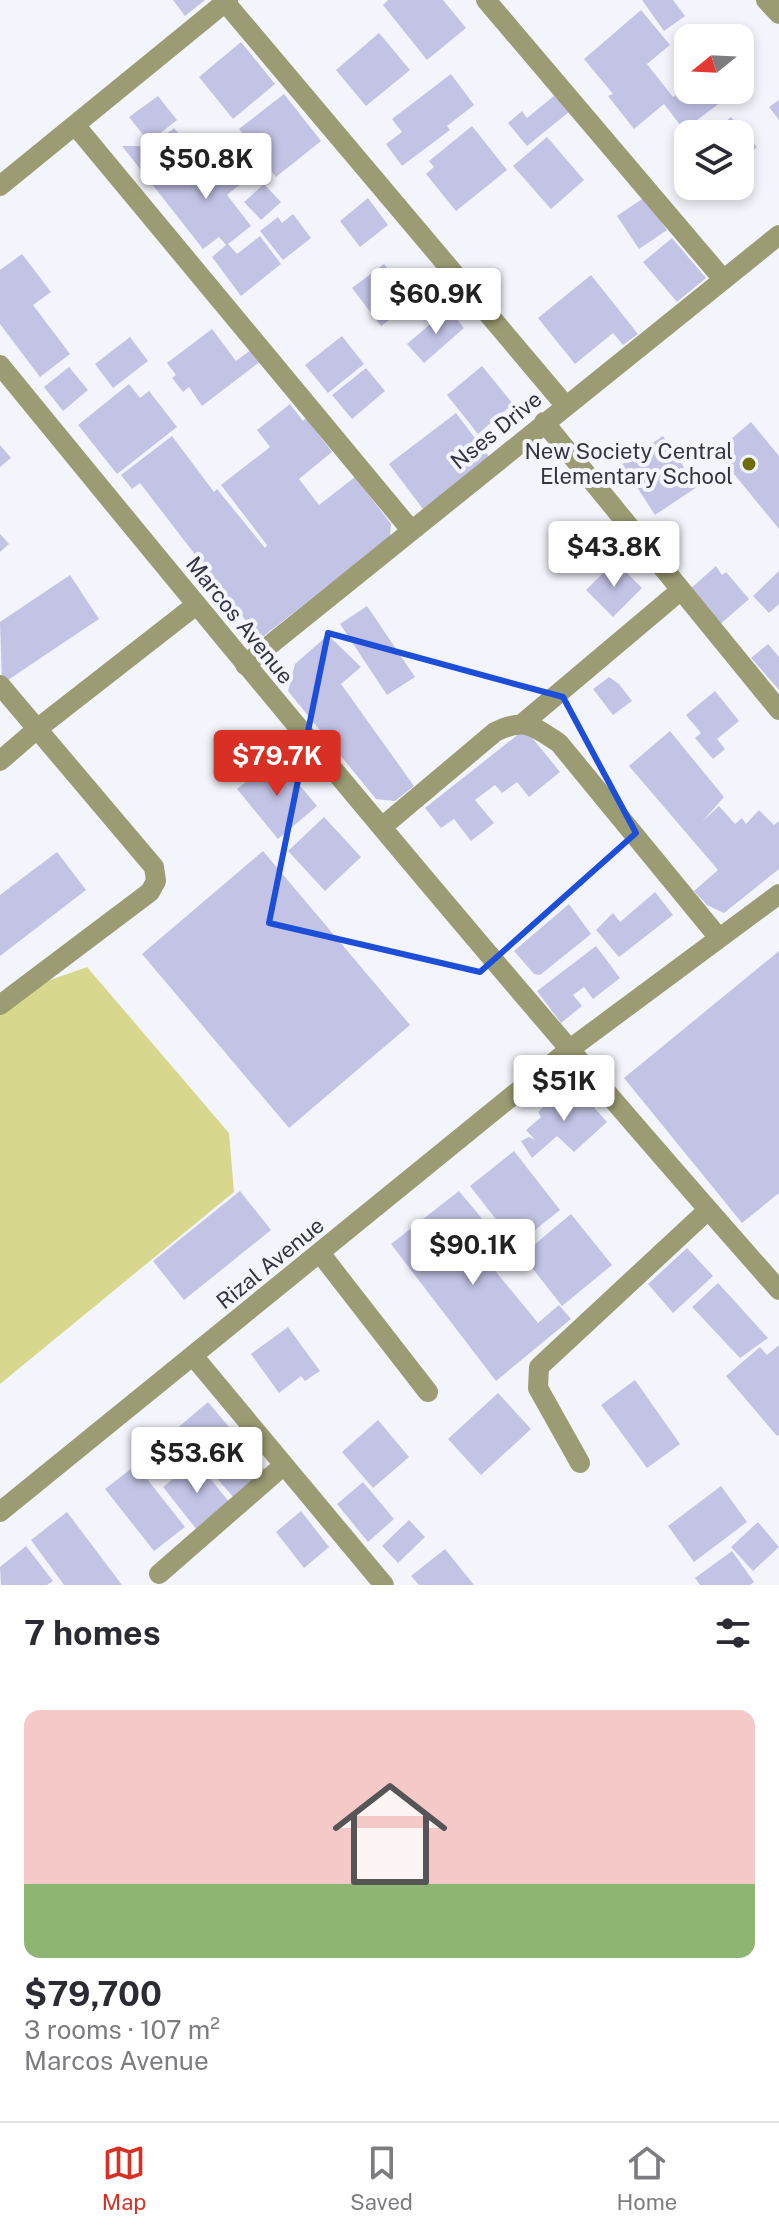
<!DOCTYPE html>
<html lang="en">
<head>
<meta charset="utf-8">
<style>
	:root { --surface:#fff; --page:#f7f7f7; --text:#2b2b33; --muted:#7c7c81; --line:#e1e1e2; --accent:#d93025 }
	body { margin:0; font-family:"Public Sans",sans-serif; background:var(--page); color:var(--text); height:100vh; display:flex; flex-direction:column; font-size:30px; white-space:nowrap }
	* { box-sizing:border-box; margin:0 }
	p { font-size:26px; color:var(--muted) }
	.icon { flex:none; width:44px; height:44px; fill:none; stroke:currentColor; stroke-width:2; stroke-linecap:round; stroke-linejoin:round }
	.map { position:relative; height:1585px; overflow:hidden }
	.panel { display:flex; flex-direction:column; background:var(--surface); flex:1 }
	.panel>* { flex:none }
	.needle { width:52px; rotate:252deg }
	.tools { position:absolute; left:674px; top:24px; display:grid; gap:16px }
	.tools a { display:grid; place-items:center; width:80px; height:80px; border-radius:16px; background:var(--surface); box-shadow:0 4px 12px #0003; font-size:40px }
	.price { position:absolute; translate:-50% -68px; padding:0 18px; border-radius:8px; background:#fff; color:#222; font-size:26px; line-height:52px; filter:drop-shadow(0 2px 4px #0008) }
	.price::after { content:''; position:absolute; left:50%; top:48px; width:24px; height:18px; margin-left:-12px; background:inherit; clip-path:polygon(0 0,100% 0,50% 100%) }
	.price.selected { background:var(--accent); color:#fff }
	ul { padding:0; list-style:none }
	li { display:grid; align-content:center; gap:16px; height:424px; padding:0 24px }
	li span { display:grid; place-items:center; height:248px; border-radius:16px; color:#555 }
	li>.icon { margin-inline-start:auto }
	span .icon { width:144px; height:144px; fill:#fffc; stroke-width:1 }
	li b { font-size:34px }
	h2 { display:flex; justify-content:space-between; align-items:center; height:96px; padding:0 24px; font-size:34px }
	.tab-bar { display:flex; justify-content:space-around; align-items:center; height:112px; border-top:2px solid var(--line); background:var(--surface); font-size:22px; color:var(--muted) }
	.tab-bar a { display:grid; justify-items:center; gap:4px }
	.tab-bar .selected { color:var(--accent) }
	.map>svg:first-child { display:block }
	.green { fill:#d7d88e }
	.building { fill:#c3c3e6 }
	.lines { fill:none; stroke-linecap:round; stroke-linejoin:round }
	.minor { stroke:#9c9c74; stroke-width:20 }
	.marked { fill:none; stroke:#1d4ed8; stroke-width:6; stroke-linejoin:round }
	.poi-dot { fill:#6e6d0c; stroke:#f4f5fc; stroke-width:3 }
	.labels { text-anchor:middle; stroke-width:8; stroke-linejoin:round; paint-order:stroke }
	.street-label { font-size:22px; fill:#343442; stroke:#f4f5fc }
	.poi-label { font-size:22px; fill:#343442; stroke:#f4f5fc; text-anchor:end }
</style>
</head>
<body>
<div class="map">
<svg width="779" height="1585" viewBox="0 0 779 1585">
	<rect width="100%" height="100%" fill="#f4f5fc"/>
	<path class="green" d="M87 967 229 1133 234 1192 0 1384V1015L39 984Z"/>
	<path class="building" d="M173 0H205L185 16Z
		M388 0H443L466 28 427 60 383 5Z
		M642 0H673L685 16 664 31Z
		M641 10 670 45 647 64 673 97 688 86V90H712L721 102 684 130 664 104 634 129 608 96 613 94 584 59Z
		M379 33 410 70 366 106 336 70Z
		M241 42 275 84 233 119 199 77Z
		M451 74 474 105 447 126 450 130 402 166 386 144 402 132 392 119Z
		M284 94 321 141 276 177 239 129Z
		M555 95 569 112 527 146 508 123 522 111 527 118Z
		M158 96 177 120 149 142 129 117Z
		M779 100V120L769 107Z
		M731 117 757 147 740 162V134H711Z
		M472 126 507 170 456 211 426 174 434 167 429 161Z
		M174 128 185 141 190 137 199 149 219 133 241 161 232 168 243 182 227 195 251 226 228 244 237 254 260 236 281 264 241 296 212 257 226 245 219 237 203 249 122 146H152Z
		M547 137 584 180 551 209 513 166Z
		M264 184 281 202 261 220 244 202Z
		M645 197 667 230 639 249 617 216Z
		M368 198 388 225 360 247 340 221Z
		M293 214 311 238 283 260 260 231 278 217 282 223Z
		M672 238 706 278 677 302 643 262Z
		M22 254 51 292 33 305 70 354 40 377 0 324V270Z
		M384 264 413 302 381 326 352 288Z
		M591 275 638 334 623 345 613 333 575 364 538 318Z
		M448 309 464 328 424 363 407 344Z
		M212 329 236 361 252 349 261 361 202 406 189 387 183 392 172 378 176 375 167 363Z
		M342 336 364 364 328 393 305 365Z
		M130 337 148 361 113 388 95 364Z
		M482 366 513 404 478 434 447 395Z
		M69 367 88 390 63 411 44 387Z
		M366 368 385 391 352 419 332 395Z
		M129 384 140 398 149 391 177 427 117 474 78 425Z
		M290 404 303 421 306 418 332 452 299 479 319 505 355 477 391 524 390 537 260 639 140 483 132 489 121 475 172 436 214 492 217 489 265 548 267 545 221 485 270 447 257 430Z
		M456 413 490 458 423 509 389 464Z
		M751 422 779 456V529L716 452Z
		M663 436 697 487 655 515 622 464Z
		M0 445 11 458 0 467Z
		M0 534 9 544 0 552Z
		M615 561 642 588 613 617 586 590Z
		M716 566 722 575 726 572 749 599 716 628 688 591Z
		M779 571V604L769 613 753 596Z
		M70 575 99 619 2 684 0 622Z
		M367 606 415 677 387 695 340 624Z
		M328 635 361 667 341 684 414 786 395 801 376 799 288 691 295 664Z
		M768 644 779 657V690L751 658Z
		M609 677 619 684 632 701 613 715 593 689Z
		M715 691 739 721 717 739 725 749 713 759 695 738 701 733 686 715Z
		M525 729 560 772 529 797 517 782 502 793 495 785 475 800 494 823 471 841 454 819 441 828 425 808Z
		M670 731 724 797 702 822 719 806 735 824 742 818 746 824 759 810 774 825 779 821V869L724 913 707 905 694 891 718 870 629 766Z
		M276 757 317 806 278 839 237 789Z
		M324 817 361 857 325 891 288 851Z
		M263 851 410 1025 289 1128 142 954Z
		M57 852 86 890 0 956V895Z
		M655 892 673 915 619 957 596 930 613 913 620 922Z
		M569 904 591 934 540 975 534 974 514 951Z
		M596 946 620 978 593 999 584 987 573 995 582 1006 561 1023 537 991Z
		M779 951V1193L742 1223 624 1078Z
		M577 1088 607 1122 574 1152 557 1136 532 1158 521 1141 529 1137 535 1140 526 1130 541 1117 538 1112 556 1095 562 1101Z
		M514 1151 560 1210 516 1245 470 1186Z
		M240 1191 271 1230 184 1300 153 1261Z
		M459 1191 489 1227 474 1245 538 1323 559 1305 571 1319 496 1381 391 1244Z
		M571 1214 612 1265 562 1306 522 1255Z
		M687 1248 713 1276 673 1313 648 1284Z
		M718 1283 768 1338 740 1358 692 1307Z
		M288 1327 320 1371 305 1381 301 1376 279 1393 251 1354Z
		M779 1345V1435L777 1436 726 1376 760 1347 767 1355Z
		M635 1380 680 1444 647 1468 601 1405Z
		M498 1393 531 1429 481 1475 448 1439Z
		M208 1402 265 1470 233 1497 175 1430Z
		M378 1420 409 1457 373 1488 342 1452Z
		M168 1435 184 1456 162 1472 147 1451Z
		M196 1461 230 1503 197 1530 163 1487Z
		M136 1465 185 1527 154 1551 105 1489Z
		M363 1482 394 1519 368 1542 337 1504Z
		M721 1486 747 1522 694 1562 668 1526Z
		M301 1511 329 1547 304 1568 276 1532Z
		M67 1512 122 1585H64L31 1540Z
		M409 1520 425 1537 398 1563 382 1546Z
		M758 1522 779 1547 753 1571 731 1547Z
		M26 1546 53 1581 47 1585H1L0 1567Z
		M445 1549 474 1585H419L411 1576Z
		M732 1551 754 1582 750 1585H700L695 1578Z"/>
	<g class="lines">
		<path class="minor" d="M486 0 722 278
			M766 0 779 14
			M225 2 565 405
			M75 125 411 530
			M0 186 228 0
			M0 365C255 677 512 988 779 1290
			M544 422 779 710
			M245 665 779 235
			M0 685 154 867 156 881 150 892 0 1005
			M522 724 681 590
			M0 761 37 729 196 605
			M382 827 495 732C525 717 533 726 559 743L719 938
			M320 1253 428 1392
			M194 1357 384 1585
			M580 1463 538 1388 539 1367 708 1210
			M0 1512 570 1049 779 894
			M159 1574 284 1465"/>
	</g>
	<path class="marked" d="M328 633 563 697 636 833 480 972 269 923Z"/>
	<circle class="poi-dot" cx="749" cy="464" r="8"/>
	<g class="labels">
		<g class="street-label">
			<text transform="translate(496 430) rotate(-39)" y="8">Nses Drive</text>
			<text transform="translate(240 620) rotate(51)" y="8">Marcos Avenue</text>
			<text transform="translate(270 1263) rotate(-39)" y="8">Rizal Avenue</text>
		</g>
		<g class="poi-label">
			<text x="733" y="459">New Society Central<tspan x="733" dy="25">Elementary School</tspan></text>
		</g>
	</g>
</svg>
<div class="tools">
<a><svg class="needle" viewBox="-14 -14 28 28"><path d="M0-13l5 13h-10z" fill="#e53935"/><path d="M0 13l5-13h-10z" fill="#7c7c81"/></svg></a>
<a><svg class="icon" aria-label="layers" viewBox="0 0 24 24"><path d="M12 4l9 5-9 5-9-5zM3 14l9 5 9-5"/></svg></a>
</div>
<b class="price" style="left:206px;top:201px">$50.8K</b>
<b class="price" style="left:436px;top:336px">$60.9K</b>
<b class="price" style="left:614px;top:589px">$43.8K</b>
<b class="price selected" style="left:277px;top:798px">$79.7K</b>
<b class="price" style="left:564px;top:1123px">$51K</b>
<b class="price" style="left:473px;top:1287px">$90.1K</b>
<b class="price" style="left:197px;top:1495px">$53.6K</b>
</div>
<section class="panel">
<h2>7 homes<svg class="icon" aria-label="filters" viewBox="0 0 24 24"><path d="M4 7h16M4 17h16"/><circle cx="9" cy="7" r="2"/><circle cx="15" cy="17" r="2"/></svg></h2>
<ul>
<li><span style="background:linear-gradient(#f6c9c9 70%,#8fb573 0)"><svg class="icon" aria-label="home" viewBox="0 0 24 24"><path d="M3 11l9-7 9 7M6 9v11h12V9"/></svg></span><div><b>$79,700</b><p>3 rooms · 107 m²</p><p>Marcos Avenue</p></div></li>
</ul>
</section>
<nav class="tab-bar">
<a class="selected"><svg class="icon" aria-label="map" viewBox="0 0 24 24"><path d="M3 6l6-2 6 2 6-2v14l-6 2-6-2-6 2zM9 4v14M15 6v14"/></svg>Map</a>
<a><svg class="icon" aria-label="saved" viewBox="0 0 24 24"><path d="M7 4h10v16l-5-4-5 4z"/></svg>Saved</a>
<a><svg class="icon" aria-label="home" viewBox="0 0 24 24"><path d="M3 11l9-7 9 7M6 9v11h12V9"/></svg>Home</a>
</nav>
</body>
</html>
